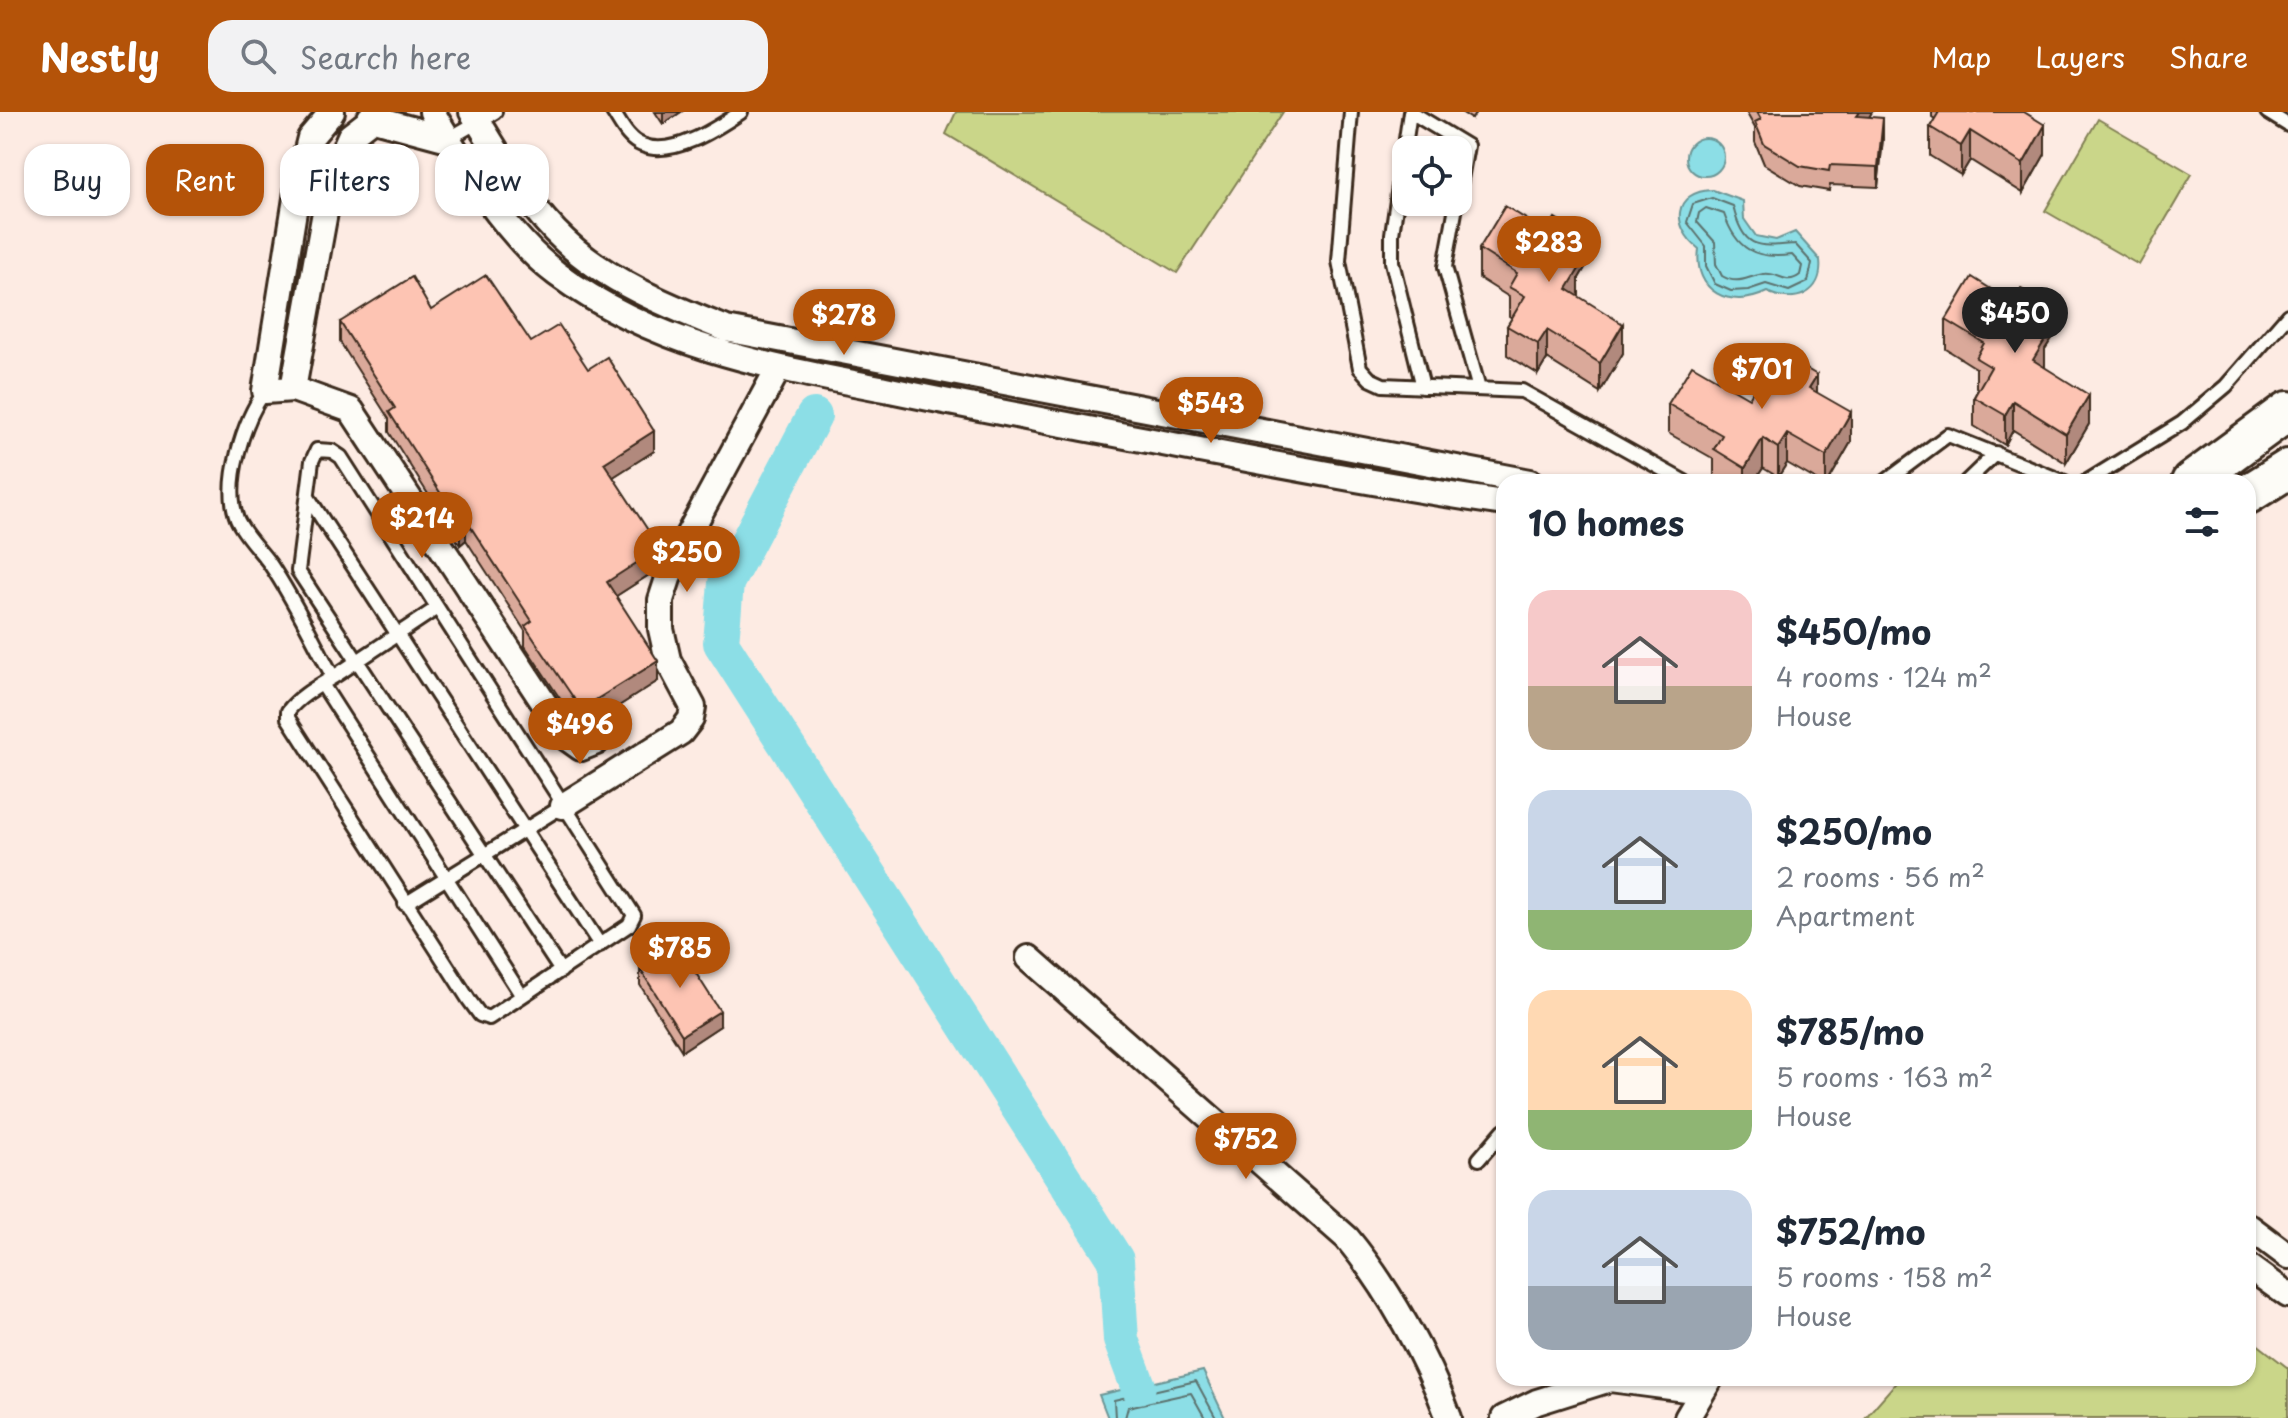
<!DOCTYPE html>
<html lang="en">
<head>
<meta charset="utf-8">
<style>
	:root { --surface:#fff; --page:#f2f2f3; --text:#1f2937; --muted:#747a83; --accent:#b45309 }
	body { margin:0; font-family:"Playpen Sans",sans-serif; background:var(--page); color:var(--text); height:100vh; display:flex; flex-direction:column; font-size:30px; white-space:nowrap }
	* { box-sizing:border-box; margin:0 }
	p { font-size:26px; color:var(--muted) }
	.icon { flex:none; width:44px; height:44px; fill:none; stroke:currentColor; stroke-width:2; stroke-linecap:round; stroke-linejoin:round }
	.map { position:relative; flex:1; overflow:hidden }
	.side { position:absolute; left:1496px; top:362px; width:760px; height:912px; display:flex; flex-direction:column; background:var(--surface); border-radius:24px; box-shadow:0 2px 6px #0004 }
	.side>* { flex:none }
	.guide { position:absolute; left:24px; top:32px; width:760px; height:72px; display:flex; gap:16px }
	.buttons { position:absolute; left:1392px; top:24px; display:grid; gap:16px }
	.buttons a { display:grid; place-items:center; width:80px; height:80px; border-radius:16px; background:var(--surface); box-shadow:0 2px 6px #0004; font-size:40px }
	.price { position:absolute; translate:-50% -68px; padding:0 18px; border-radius:28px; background:var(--accent); color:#fff; font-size:26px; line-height:52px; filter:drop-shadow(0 2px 4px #0008) }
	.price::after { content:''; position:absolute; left:50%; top:48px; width:24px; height:18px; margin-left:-12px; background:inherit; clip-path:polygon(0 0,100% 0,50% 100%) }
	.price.on { background:#222; color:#fff }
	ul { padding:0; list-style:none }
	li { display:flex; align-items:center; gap:24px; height:200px; padding:0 32px }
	li span { display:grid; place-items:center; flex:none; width:224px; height:160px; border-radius:24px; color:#555 }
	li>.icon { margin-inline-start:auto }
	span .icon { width:96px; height:96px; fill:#fffc; stroke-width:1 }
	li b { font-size:34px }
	h2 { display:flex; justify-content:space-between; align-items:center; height:96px; padding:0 32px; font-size:34px }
	.chip { padding:0 28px; border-radius:24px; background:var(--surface); box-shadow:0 2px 6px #0004; font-size:28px; line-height:72px }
	.chip.on { background:var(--accent); color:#fff }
	header { display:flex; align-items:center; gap:48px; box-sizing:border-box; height:112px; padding:0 40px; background:var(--accent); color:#fff }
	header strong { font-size:38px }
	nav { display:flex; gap:44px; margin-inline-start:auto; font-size:28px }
	.search { width:560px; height:72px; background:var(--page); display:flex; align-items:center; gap:20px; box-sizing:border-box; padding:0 28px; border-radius:24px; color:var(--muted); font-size:30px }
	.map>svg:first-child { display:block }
	.green { fill:#cad689; stroke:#828054; stroke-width:2 }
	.water { fill:#8cdee6; stroke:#6c9696; stroke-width:2 }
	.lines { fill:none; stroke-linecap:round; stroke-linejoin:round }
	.shore { stroke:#5b726e; stroke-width:2 }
	.river { stroke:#8cdee6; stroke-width:36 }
	.service-casing { stroke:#3b2a1e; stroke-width:18 }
	.minor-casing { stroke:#3b2a1e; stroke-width:30 }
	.primary-casing { stroke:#3b2a1e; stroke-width:44 }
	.service { stroke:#fdfcf7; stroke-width:12 }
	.minor { stroke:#fdfcf7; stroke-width:24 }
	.primary { stroke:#fdfcf7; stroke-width:38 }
	.wall { fill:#daa99a; stroke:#3b2a1e; stroke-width:2 }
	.shaded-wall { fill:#b1897d; stroke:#3b2a1e; stroke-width:2 }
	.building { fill:#fdc4b3; stroke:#3b2a1e; stroke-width:2 }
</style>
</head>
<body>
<header>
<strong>Nestly</strong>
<div class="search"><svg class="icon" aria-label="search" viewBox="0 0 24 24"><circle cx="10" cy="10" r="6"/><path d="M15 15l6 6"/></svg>Search here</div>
<nav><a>Map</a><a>Layers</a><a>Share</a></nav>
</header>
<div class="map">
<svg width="2288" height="1306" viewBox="0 0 2288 1306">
	<rect width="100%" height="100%" fill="#fdebe3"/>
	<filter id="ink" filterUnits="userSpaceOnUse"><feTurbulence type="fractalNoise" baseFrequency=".0125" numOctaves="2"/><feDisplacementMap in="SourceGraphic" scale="16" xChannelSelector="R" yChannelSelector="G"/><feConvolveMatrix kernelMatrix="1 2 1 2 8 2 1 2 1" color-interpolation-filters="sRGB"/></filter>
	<g filter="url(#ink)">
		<path class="green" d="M956 0H1283L1177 161 946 22Z
			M2098 7 2192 62 2139 153 2045 99Z
			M2248 1225 2288 1256V1306H1865L1900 1266H2248Z"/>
		<path class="water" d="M1686 45a19 19 0 1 1 38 0a19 19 0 1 1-38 0Z
			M1713 78 1743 89 1744 107 1756 124 1776 128 1795 120 1820 148C1824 182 1794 193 1767 180 1730 198 1693 180 1699 137 1671 115 1672 79 1713 78Z
			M1203 1259 1225 1306H1108L1099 1283Z"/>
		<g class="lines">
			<path class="shore" d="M1712 86 1733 94C1743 138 1758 135 1795 132L1812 151 1808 170 1789 179 1766 172 1748 178 1731 179 1715 172 1706 154V134L1687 110 1693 92Z
				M1706 96 1724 102C1736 137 1755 148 1792 143L1802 154 1800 163C1786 174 1779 160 1764 162 1747 164 1739 174 1722 164L1716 152 1715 130 1697 110 1699 101Z
				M1115 1306 1114 1288 1196 1269 1216 1306
				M1125 1306 1128 1295 1191 1281 1205 1306"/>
			<path class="river" d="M814 304 726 471 721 531 1116 1148 1121 1228 1138 1274"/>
			<g class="service-casing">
				<path id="service" d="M613 0C621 12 628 28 642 33 673 46 717 16 741 0
					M1351 0 1339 149 1360 256 1370 267 1383 273 1522 279 1685 370
					M1410 0 1392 122V150L1423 275
					M1411 0 1467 34 1445 155 1479 277
					M2267 0 2288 13
					M448 27 495 0
					M265 279C244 308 223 371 237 407 244 423 260 438 270 452 294 487 313 528 333 565
					M1885 370 1948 323 2065 370
					M1966 370 1996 341
					M2086 370 2182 311 2226 274 2288 203
					M308 385 600 833
					M437 496C404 518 371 540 338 562 321 573 300 583 288 599V606L469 888 480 903 489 906 629 813 634 803 341 345 332 339 317 338 312 349 298 459 561 859
					M322 572 522 884
					M405 792 563 694
					M1479 1047 1504 1018"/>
			</g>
			<g class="minor-casing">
				<path id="minor" d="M332 0 310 26 298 74 265 279 293 277 351 298 567 626 581 636 596 630
					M432 0C464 54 506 124 557 162 654 234 770 255 885 277 942 289 1000 300 1057 311 1206 339 1354 369 1504 391
					M472 0C501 45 526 93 565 129 608 170 672 195 726 217L1530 370
					M370 6 448 27
					M293 277 331 67 350 24 381 0
					M563 694 681 620 691 607 693 595 668 548 661 517V488L673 451 778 257
					M1029 846 1347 1126C1389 1177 1426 1244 1449 1306
					M2248 1114 2288 1144
					M2248 1154 2288 1183
					M1504 1306 1537 1290 1610 1267 1701 1279
					M1687 1306 1710 1267"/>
			</g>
			<g class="primary-casing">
				<path id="primary" d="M2191 370 2288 299
					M2248 382 2288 357"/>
			</g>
			<use href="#service" class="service"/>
			<use href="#minor" class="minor"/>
			<use href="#primary" class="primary"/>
		</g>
		<path class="wall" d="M655 0H681L663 12Z
			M1461 0H1476L1472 7Z
			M1746 0H1872L1869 5 1883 26 1878 75 1830 73 1829 79 1800 74 1764 52 1755 30V16Z
			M1932 0H2024L2045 42 2023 81 1970 48 1961 63 1930 44V15L1935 7 1932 5Z
			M1479 137 1586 154 1579 166V185L1623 241 1600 280 1547 247 1538 262 1507 243V214L1512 206 1509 204V185L1479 166Z
			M431 198 531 230 588 257 654 339 613 365 657 453 655 459 616 484 658 569 581 618 525 534V519L466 428 460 433 389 320V307L340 230V210Z
			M1946 208 2053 225 2045 237V256L2089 312 2066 351 2013 318 2005 333 1974 314V285L1978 277 1976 275V256L1946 237Z
			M1769 271 1817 281 1851 330 1828 370H1820L1787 351 1778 365 1763 356 1754 370H1720L1714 366V347L1668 321V292L1749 286Z
			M640 857 720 914 682 939 640 873Z"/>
		<path class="shaded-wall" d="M663 0H681L663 12Z
			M1860 0H1872L1857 25V4Z
			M1883 6V26L1878 75V55Z
			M2045 13V42L2023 81V52Z
			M1970 19V48L1961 63V34Z
			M1586 125V154L1579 166V186L1567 177 1570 152Z
			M2053 196V225L2045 237V257L2033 248 2037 223Z
			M1623 212V241L1600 280V251Z
			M1547 218V247L1538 262V232Z
			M1817 263V292L1809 276Z
			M2089 283V312L2066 351V322Z
			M2013 289V318L2005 333V303Z
			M1851 300V330L1828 370H1826V344Z
			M654 319V339L604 371V351Z
			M1787 322V351L1778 365V336Z
			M1763 326V356L1754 370H1745V356Z
			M466 408V428L460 433V412Z
			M657 432V453L655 459 607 490V470Z
			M658 549V569L581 618V597Z
			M720 899V914L682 939V923Z"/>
		<path class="building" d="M1757 0H1860L1857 4 1883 6 1878 55 1830 53 1829 59 1800 54 1764 32 1755 10 1761 7Z
			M1939 0H2024L2045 13 2023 52 1970 19 1961 34 1930 15Z
			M1505 94 1547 120 1555 106 1586 125 1570 152 1579 157 1567 177 1623 212 1600 251 1547 218 1538 232 1507 214 1525 184 1509 175 1517 161 1479 137Z
			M486 163 531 230 559 213 588 257 607 245 654 319 604 351 657 432 655 439 607 470 658 549 581 597 525 514 532 509 466 408 460 412 389 300 395 296 340 210 412 165 431 198Z
			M1972 165 2013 191 2021 177 2053 196 2037 223 2045 228 2033 248 2089 283 2066 322 2013 289 2005 303 1974 285 1991 255 1976 246 1984 231 1946 208Z
			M1785 244 1817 263 1809 276 1851 300 1826 344 1787 322 1778 336 1763 326 1745 356 1714 337 1722 323 1668 292 1692 253 1749 286 1761 266 1769 271Z
			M678 833 720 899 682 923 640 857Z"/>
	</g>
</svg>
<div class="buttons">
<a><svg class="icon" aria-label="locate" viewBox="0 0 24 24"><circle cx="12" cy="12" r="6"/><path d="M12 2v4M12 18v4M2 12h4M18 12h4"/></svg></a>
</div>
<b class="price" style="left:1549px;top:172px">$283</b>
<b class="price on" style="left:2015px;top:243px">$450</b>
<b class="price" style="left:844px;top:245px">$278</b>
<b class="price" style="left:1762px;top:299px">$701</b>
<b class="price" style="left:1211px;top:333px">$543</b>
<b class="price" style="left:422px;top:448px">$214</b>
<b class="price" style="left:687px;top:482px">$250</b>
<b class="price" style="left:580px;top:654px">$496</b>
<b class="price" style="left:680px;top:878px">$785</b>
<b class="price" style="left:1246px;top:1069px">$752</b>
<div class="guide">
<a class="chip">Buy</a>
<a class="chip on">Rent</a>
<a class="chip">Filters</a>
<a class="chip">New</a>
</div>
<section class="side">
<h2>10 homes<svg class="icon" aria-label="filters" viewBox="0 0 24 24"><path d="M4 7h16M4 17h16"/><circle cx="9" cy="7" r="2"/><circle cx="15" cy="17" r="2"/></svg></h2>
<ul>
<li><span style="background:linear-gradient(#f6c9c9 60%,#b9a48a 0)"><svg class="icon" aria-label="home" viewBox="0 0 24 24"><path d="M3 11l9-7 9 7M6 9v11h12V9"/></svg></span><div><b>$450/mo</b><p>4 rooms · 124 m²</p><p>House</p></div></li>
<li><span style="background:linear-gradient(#c9d6e8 75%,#8fb573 0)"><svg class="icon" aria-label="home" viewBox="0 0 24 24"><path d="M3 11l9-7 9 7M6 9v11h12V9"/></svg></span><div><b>$250/mo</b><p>2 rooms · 56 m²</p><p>Apartment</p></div></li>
<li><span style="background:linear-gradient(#ffd9b3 75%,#8fb573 0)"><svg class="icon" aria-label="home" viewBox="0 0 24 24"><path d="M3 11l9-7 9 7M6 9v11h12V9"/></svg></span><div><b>$785/mo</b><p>5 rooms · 163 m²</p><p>House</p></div></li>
<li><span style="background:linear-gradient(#c9d6e8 60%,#9aa5b1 0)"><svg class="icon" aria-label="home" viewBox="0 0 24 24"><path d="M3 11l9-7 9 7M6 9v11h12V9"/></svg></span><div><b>$752/mo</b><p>5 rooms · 158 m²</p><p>House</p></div></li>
</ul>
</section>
</div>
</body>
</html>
